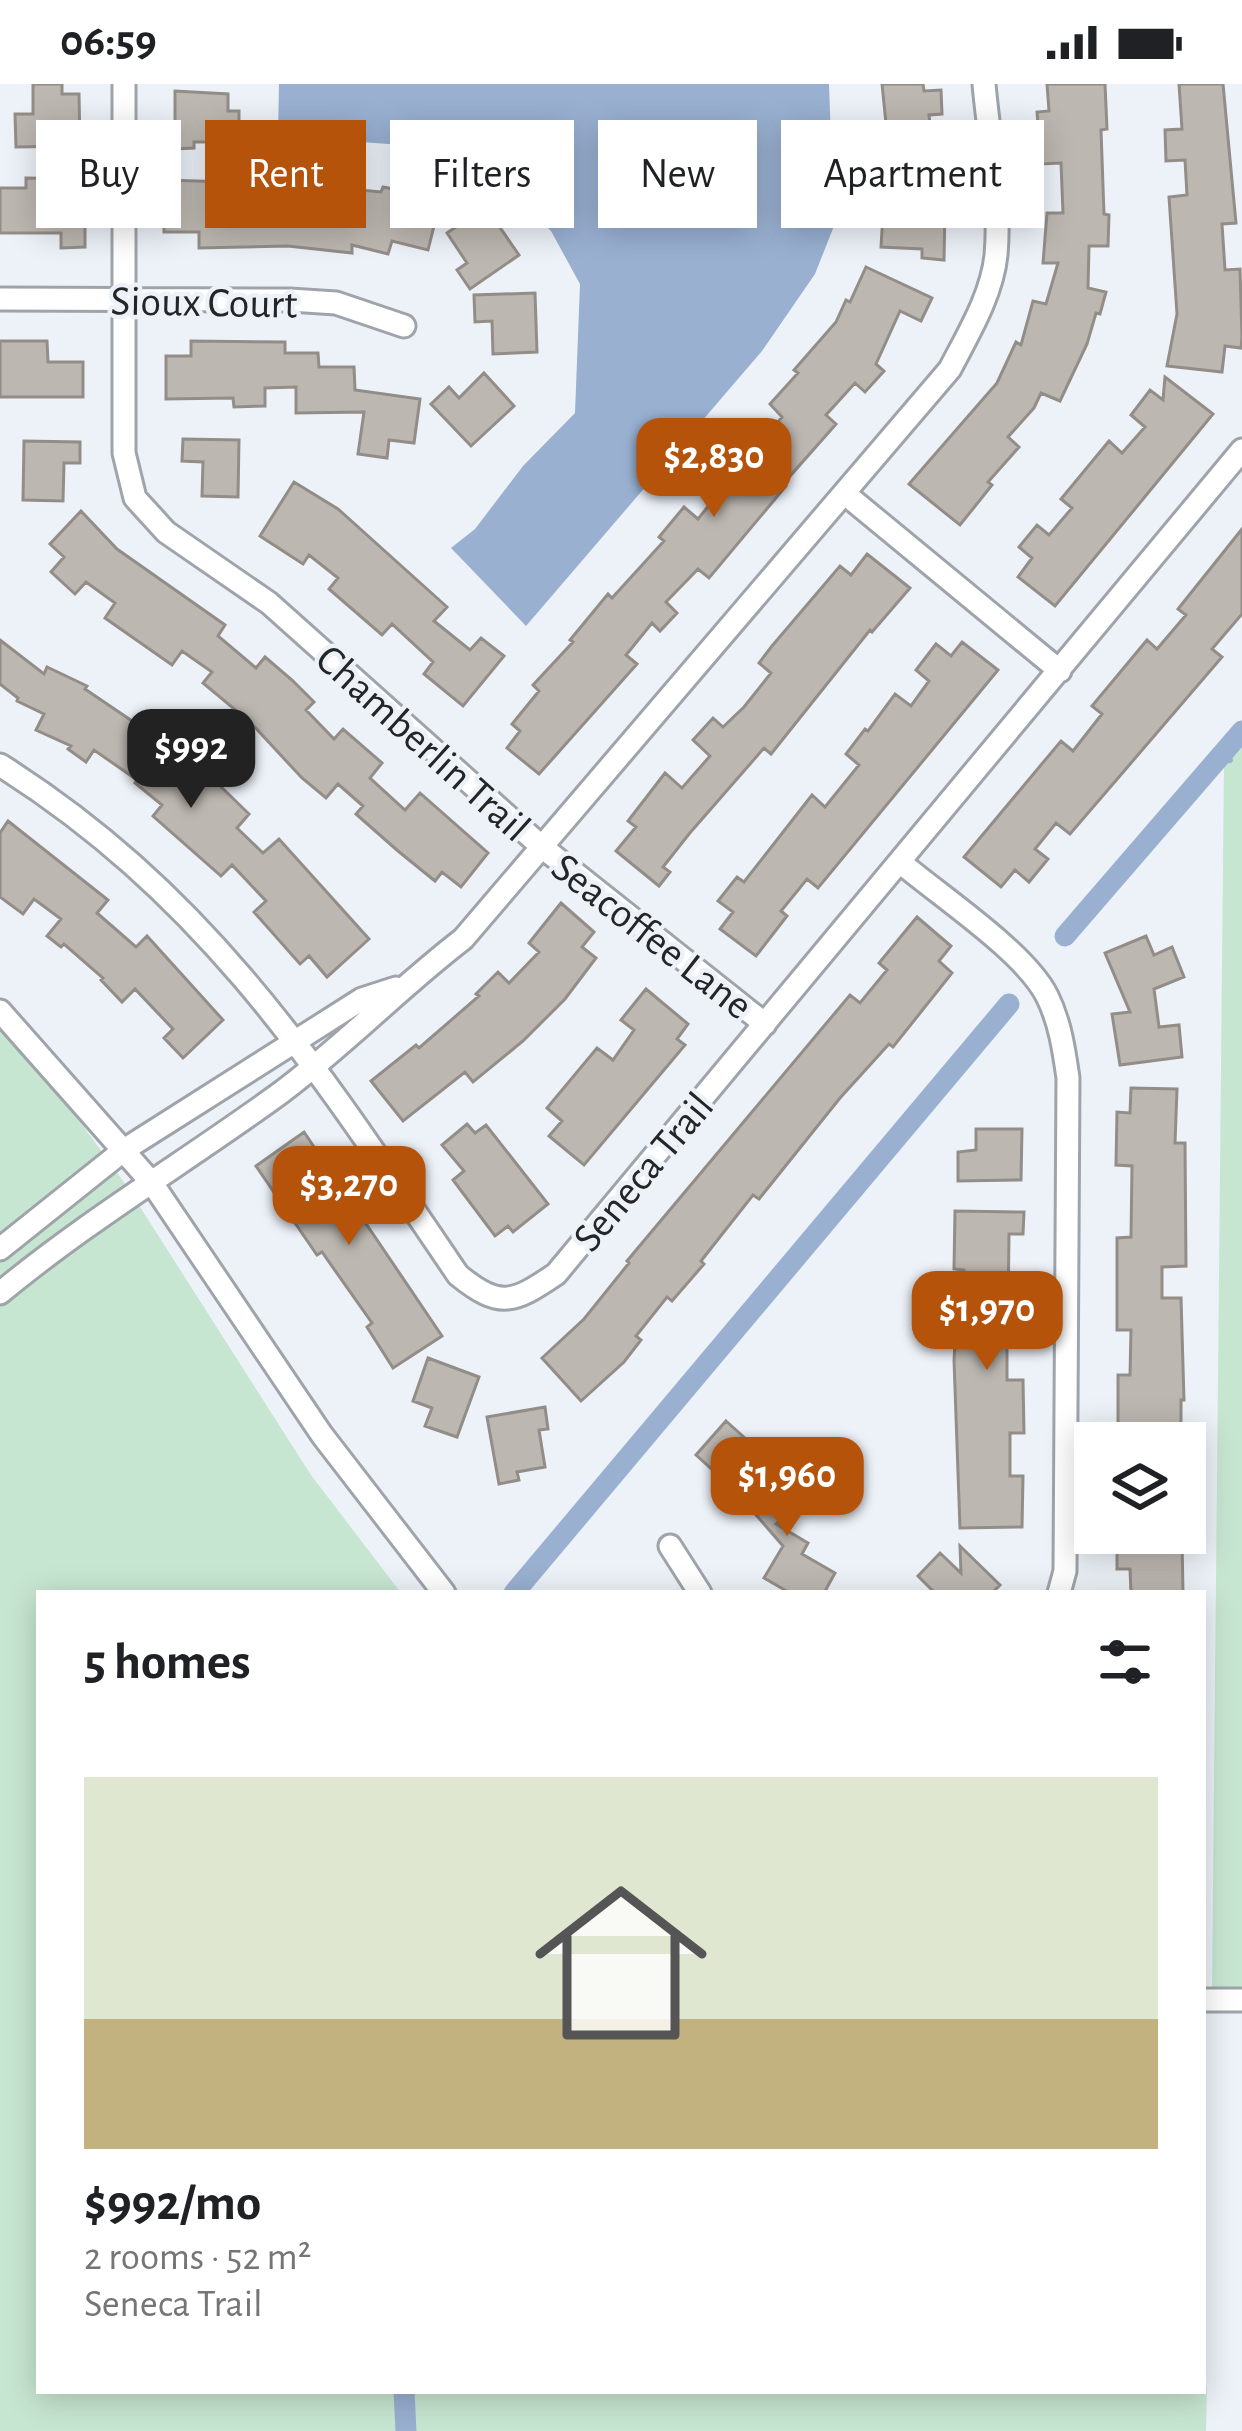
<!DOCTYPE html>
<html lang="en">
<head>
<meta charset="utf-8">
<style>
	:root { --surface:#fff; --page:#f6f6f6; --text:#202124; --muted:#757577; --accent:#b45309 }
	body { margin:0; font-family:"Alegreya Sans",sans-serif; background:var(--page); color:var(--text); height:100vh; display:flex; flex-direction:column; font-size:45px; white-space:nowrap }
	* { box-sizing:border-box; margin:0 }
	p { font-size:39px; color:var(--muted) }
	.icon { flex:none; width:66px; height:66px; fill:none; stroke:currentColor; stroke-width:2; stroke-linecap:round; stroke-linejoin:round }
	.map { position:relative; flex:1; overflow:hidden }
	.details { position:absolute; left:36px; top:1506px; width:1170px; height:804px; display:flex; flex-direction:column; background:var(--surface); border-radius:0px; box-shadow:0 6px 30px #0003 }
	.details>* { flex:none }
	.banner { position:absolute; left:36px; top:36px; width:1170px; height:108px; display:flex; gap:24px }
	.tools { position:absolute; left:1074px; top:1338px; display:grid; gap:24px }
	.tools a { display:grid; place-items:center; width:132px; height:132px; border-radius:0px; background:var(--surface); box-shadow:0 6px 30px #0003; font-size:60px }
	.price { position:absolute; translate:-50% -102px; padding:0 27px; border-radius:24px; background:var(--accent); color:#fff; font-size:39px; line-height:78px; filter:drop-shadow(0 3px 6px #0008) }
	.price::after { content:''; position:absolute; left:50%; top:72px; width:36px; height:27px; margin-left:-18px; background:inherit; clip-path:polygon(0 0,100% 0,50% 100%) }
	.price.selected { background:#222; color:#fff }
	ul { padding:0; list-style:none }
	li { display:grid; align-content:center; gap:24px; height:636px; padding:0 48px }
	li span { display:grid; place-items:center; height:372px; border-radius:0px; color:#555 }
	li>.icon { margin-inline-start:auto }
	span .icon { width:216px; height:216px; fill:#fffc; stroke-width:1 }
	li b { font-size:51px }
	h2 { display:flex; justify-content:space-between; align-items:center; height:144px; padding:0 48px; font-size:51px }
	.pill { padding:0 42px; border-radius:0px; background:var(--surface); box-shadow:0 6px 30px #0003; font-size:42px; line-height:108px }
	.pill.selected { background:var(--accent); color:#fff }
	.status { display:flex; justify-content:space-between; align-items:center; height:84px; padding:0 60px; background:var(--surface); direction:ltr }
	.status svg { height:33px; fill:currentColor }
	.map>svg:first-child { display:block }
	.green { fill:#c7e6d1 }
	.water { fill:#99b0d1 }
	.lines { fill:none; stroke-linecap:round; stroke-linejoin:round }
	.stream { stroke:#99b0d1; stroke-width:6 }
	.canal { stroke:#99b0d1; stroke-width:21 }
	.building { fill:#bdb7b1; stroke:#938d88; stroke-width:3 }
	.minor-casing { stroke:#9fa4aa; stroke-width:27 }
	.minor { stroke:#fff; stroke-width:21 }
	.labels { text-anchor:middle; stroke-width:9; stroke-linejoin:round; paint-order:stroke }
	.street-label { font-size:42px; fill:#232527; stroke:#edf2f9 }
</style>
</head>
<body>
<div class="status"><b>06:59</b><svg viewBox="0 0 49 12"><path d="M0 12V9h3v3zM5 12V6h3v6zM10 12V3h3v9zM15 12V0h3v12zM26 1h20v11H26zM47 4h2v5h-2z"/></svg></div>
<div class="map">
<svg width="1242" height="2347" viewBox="0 0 1242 2347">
	<rect width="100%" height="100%" fill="#edf2f9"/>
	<path class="green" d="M1242 654V1905L1212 1906 1224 677Z
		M0 946 56 1005 126 1101 311 1391 401 1509H39V2307H1203V2300L1207 2303 1206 2347H0Z"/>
	<path class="water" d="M279 0H829L834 142 815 190 762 267 526 542 451 464 475 445 523 382 575 329 580 200 551 147 498 95 402 61 278 52Z"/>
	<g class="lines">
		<path class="stream" d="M1225 668 1230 676
			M737 1245 741 1250"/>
		<path class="canal" d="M1065 852 1242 647
			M514 1509 1009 920
			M404 2307 406 2347"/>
	</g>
	<path class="building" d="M33 0H62V10H79L80 62 16 63 15 30H33Z
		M882 0H923L924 7 941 6 942 30 929 31 933 72 946 71 944 176 922 174V165L881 163 883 130 903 132 905 98 892 99Z
		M1047 0H1105L1107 45 1101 46 1104 130 1109 131 1108 162H1089L1088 204 1106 208 1100 230 1096 229 1087 260 1060 317 1041 309 1034 324 1008 353 1019 363 988 398 992 401 960 441 909 400 997 299 1016 258 1021 261 1033 217 1046 220 1058 179H1043L1047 129H1063L1061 79 1041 80 1037 28 1049 27Z
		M1179 0H1223L1236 139 1222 140 1225 186 1240 185 1242 253 1241 264 1225 262 1222 288 1167 282 1177 230 1169 113 1187 111 1185 76 1166 77 1165 46 1182 45Z
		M175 7 228 10V27H239V58H194V64L175 65Z
		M26 94 85 95V163L61 164V149H0V104H26Z
		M163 96 269 99V118L326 119 327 103 381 108 383 103 441 114 428 166 392 157 388 170 352 161V169L288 162 199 164V148H164Z
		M474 131 480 140 492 132 519 171 470 205 457 186 467 179 447 149Z
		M866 183 932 214 921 237 900 227 876 280 884 287 865 308 855 299 826 331 836 340 784 399 786 402 709 494 698 485 666 518 677 529 660 547 652 539 626 571 637 580 539 690 507 664 520 647 512 640 539 607 533 601 573 558 570 556 608 510 612 514 664 457 659 453 684 423 698 435 718 410 703 397 724 374 737 386 768 350 782 333 770 320 798 289 794 286 836 238 846 216 850 218Z
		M535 209 537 268 493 270 492 237 475 238 474 211Z
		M0 257H47L48 278H83V313H0Z
		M191 257 285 258V269H318L319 283H354L355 306 420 315 414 359 389 356 387 374 358 370 364 328 296 329V303L265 304V322L234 323 233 314 166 315V272H191Z
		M484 289 514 322 471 362 431 320 449 303 459 314Z
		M1165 293 1213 330 1055 522 1018 493 1032 474 1019 463 1037 441 1049 451 1072 424 1061 415 1109 357 1122 369 1145 343 1131 331 1150 306 1163 316Z
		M183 355 239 356 238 413 202 412 203 378 182 377Z
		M24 357 80 358V379H64L63 417 23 416Z
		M294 398 338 425 447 523 434 537 470 566 481 554 504 572 463 622 424 590 433 578 392 540 382 551 329 505 338 494 309 471 303 480 260 452Z
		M81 427 117 465 225 541 218 552 256 584 265 573 292 596 314 618 306 626 334 655 343 645 382 679 370 694 405 726 420 709 488 769 461 803 442 788 435 797 398 767 356 730 363 722 338 700 326 714 302 694 250 638 203 599 212 588 182 567 172 581 105 534 115 519 86 498 75 510 51 488 64 473 50 460Z
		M1242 445V530L1212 565 1222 573 1070 750 1056 739 1035 765 1048 775 1029 798 1015 786 1001 803 964 773 1061 657 1073 667 1102 630 1092 622 1147 556 1157 565 1186 531 1178 525Z
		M867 470 910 504 872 548 870 546 771 670 764 664 689 750 663 783 670 788 659 802 616 767 636 743 628 737 665 689 682 704 710 672 693 656 713 634 723 643 744 623 771 589 759 579 772 562 840 482 851 491Z
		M0 556 44 590 47 583 87 602 85 605 166 660 170 656 215 693 213 695 249 730 237 744 263 769 279 755 369 855 327 893 309 872 300 880 254 828 266 817 232 781 221 792 153 732 162 721 135 699 137 696 94 666 86 678 68 665 71 662 36 646 44 630 17 617 18 614 0 600Z
		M962 558 998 586 818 804 807 795 781 827 787 832 756 872 720 845 733 828 718 817 737 793 744 798 812 711 825 723 859 681 846 670 865 645 868 647 895 610 911 622 929 597 916 586 936 560 951 572Z
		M8 737 108 816 97 829 136 863 147 852 223 936 183 974 164 954 173 945 135 905 122 918 101 896 103 894 64 860 61 863 47 852 61 835 34 815 23 830 0 813V749Z
		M561 819 594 848 582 863 596 874 565 915 523 957 473 998 465 988 403 1037 371 997 416 961 419 964 479 912 476 910 498 888 509 899 539 868 529 859Z
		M917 833 951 862 939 877 952 889 893 963 889 960 840 1014 759 1115 753 1111 701 1177 704 1180 672 1217 667 1213 636 1252 641 1256 624 1278 581 1317 542 1274 584 1235 629 1179 627 1177 850 911 860 919 887 886 879 879Z
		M1146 852 1154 871 1172 863 1184 893 1154 905 1159 943 1179 941 1182 973 1120 981 1112 930 1130 928 1105 869Z
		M646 905 688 940 677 955 685 961 584 1081 549 1052 562 1037 547 1024 597 964 613 976 634 946 621 936Z
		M1131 1004 1177 1005 1175 1059H1185L1186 1182 1162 1183V1214H1181L1184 1316H1181V1355L1163 1359H1118V1291H1130L1131 1246H1117V1154L1131 1153 1132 1082 1116 1081 1117 1028 1130 1029Z
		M467 1040 475 1049 486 1041 548 1120 513 1148 508 1142 495 1152 453 1096 464 1087 442 1061Z
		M976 1045H1022L1021 1096 958 1097V1068L976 1066Z
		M304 1048 442 1252 393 1284 367 1243 372 1239 322 1168 317 1171 256 1082Z
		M955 1127 1024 1128 1023 1150H1009L1008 1228H1024L1023 1253H1007V1296H1023L1024 1349H1010V1392H1023L1022 1443 960 1444 954 1276 955 1260H963L964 1186 954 1185Z
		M428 1274 479 1293 457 1353 425 1342 432 1324 413 1317Z
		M545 1323 548 1345 539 1346 545 1383 517 1388 519 1396 499 1400 487 1333Z
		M726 1337 756 1364 726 1398 696 1371Z
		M779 1386 805 1415 776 1440 808 1459 802 1470 835 1489 824 1509H790L764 1494 783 1462 744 1417Z
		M1182 1454 1183 1509H1131L1130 1485H1117V1455Z
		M960 1462 1000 1501 992 1509H935L918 1492 940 1469 961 1489Z"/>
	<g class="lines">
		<g class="minor-casing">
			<path id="minor" d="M124 0V369L135 414 166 448 269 519 542 763 765 940
				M0 215 290 216 336 219 404 242
				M844 409 1060 587
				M0 681C211 814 322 991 458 1191 500 1225 513 1219 556 1190L1242 366
				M900 778C940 812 1025 868 1047 912 1060 938 1064 966 1068 994L1065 1487 1059 1509
				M0 927 152 1099 322 1351 444 1509
				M0 1165 124 1066 362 915 396 904
				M0 1209C88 1136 187 1077 279 1010 344 962 399 904 463 855L950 285C968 250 992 211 996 171 1001 115 989 56 984 0
				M670 1462 700 1509
				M1203 1916H1242"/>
		</g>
		<use href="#minor" class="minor"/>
	</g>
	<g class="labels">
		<g class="street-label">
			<text transform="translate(204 217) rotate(1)" y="15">Sioux Court</text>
			<text transform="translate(424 658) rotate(42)" y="15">Chamberlin Trail</text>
			<text transform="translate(653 851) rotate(38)" y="15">Seacoffee Lane</text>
			<text transform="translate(642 1087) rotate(-50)" y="15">Seneca Trail</text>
		</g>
	</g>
</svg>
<div class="tools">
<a><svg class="icon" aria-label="layers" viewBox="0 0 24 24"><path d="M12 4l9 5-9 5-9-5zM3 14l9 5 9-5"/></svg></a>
</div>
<b class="price" style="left:714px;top:436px">$2,830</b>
<b class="price selected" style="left:191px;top:727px">$992</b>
<b class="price" style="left:349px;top:1164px">$3,270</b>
<b class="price" style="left:987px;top:1289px">$1,970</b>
<b class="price" style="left:787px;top:1455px">$1,960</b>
<div class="banner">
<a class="pill">Buy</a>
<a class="pill selected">Rent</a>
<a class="pill">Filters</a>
<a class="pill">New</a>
<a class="pill">Apartment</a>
</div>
<section class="details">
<h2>5 homes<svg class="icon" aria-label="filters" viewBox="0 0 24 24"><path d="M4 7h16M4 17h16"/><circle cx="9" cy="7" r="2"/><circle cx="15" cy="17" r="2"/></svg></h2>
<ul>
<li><span style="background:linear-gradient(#dfe7d0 65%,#c2b280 0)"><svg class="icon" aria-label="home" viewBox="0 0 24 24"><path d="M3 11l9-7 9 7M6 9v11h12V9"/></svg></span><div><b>$992/mo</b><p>2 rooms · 52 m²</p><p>Seneca Trail</p></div></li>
</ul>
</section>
</div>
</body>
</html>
